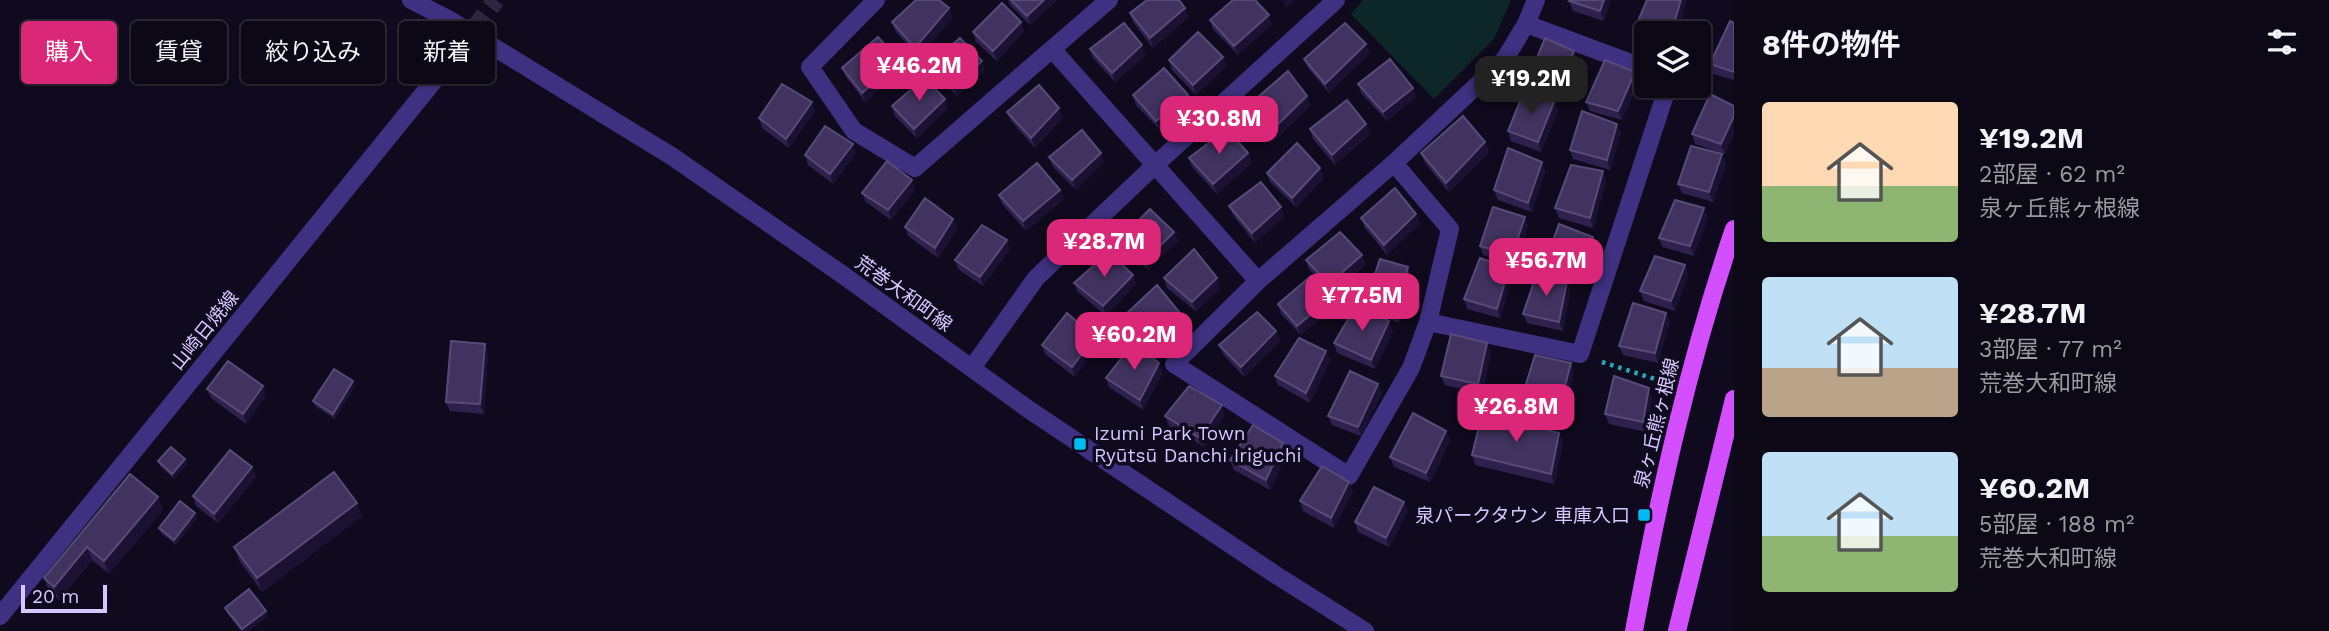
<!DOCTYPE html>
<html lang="ja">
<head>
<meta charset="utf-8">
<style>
	:root { --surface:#0c0816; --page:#15111f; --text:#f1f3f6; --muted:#9a9aa1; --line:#2c2935; --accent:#db2777 }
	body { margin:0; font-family:"Work Sans","Noto Sans JP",sans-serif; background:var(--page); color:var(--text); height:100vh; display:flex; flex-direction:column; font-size:26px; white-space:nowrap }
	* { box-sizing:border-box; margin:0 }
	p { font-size:23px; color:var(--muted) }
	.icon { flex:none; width:38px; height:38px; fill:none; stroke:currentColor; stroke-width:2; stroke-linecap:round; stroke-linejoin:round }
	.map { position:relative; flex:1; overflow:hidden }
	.side { display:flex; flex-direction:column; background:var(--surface); width:595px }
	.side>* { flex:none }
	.hud { position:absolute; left:21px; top:21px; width:665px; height:63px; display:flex; gap:14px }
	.fabs { position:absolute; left:1634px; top:21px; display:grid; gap:14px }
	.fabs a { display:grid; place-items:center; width:77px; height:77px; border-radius:7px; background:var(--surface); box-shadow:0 2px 5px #0004,0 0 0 2px var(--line); font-size:35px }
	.scale { position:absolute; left:21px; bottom:18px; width:86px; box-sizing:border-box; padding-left:7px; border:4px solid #d5c7ff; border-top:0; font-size:19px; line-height:24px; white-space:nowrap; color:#d5c7ff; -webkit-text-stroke:5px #100a1e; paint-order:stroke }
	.price { position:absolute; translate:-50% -60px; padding:0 16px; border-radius:14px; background:var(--accent); color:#fff; font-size:23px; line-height:46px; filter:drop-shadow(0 2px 4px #0008) }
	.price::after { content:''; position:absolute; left:50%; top:42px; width:21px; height:16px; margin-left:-10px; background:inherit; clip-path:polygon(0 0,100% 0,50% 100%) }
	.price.on { background:#222; color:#fff }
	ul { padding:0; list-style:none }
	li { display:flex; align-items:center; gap:21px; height:175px; padding:0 28px }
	li span { display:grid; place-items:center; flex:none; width:196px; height:140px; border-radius:7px; color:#555 }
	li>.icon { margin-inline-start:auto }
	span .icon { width:84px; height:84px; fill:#fffc; stroke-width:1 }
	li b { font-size:30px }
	h2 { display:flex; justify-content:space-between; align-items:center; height:84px; padding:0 28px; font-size:30px }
	.pill { padding:0 24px; border-radius:7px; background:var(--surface); box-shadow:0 2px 5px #0004,0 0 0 2px var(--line); font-size:24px; line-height:63px }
	.pill.on { background:var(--accent); color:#fff }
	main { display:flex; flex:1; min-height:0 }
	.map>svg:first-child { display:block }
	.green { fill:#0d2628 }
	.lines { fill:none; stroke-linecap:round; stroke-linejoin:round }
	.minor-tunnel { stroke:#2e2640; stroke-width:18; stroke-dasharray:18 9; stroke-linecap:butt }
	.path { stroke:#23adb7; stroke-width:4.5; stroke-dasharray:3.5 5; stroke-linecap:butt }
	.minor { stroke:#3e3181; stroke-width:18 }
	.major { stroke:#d34eff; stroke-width:18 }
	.wall { fill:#2f214d }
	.shaded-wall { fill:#1b1132 }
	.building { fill:#413360; stroke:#584a79; stroke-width:2 }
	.poi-dot { fill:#00bcf2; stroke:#100a1e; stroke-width:2.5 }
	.labels { text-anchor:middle; stroke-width:7; stroke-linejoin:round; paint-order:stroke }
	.street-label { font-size:19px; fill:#d5c7ff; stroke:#100a1e }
	.poi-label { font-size:19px; fill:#d5c7ff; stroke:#100a1e; text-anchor:start }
</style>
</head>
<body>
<main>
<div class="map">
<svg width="1734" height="631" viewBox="0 0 1734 631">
	<rect width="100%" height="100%" fill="#100a1e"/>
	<path class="green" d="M1363 0H1511L1494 39 1434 99 1351 14Z"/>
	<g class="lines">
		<path class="minor-tunnel" d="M441 72 496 0"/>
		<path class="path" d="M1602 362 1664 382"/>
		<path class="minor" d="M411 0 448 19 673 157 843 275 1028 409 1276 575 1365 631
			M876 0 810 67 854 131 915 168 1052 49 1258 281
			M1526 24 1536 0
			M1052 49 1109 0
			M1394 163 1450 229 1428 322 1411 368 1349 476 1174 364 1258 281 1394 163 1505 59 1526 24 1647 69
			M1428 322 1580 354 1668 86
			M972 368 1036 278 1155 165 1336 0
			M0 616 441 72"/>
		<path class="major" d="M1634 631C1659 495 1689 360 1734 229
			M1677 631 1734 399"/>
	</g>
	<path class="wall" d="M1008 0H1057L1030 25 1010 5Z
		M1611 0 1604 21 1573 11 1569 1Z
		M1686 2 1677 33H1647V40L1638 37 1635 28Z
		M949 8 952 18 919 57 896 32 892 22Z
		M1130 13 1189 17 1153 48 1133 22Z
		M1210 20 1272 24 1238 55 1213 29Z
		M1021 22 1024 31 997 61 976 42 973 32Z
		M1734 23V80L1713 74 1710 64Z
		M1366 44 1369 54 1329 93 1308 68 1304 59Z
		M1090 49 1146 55 1115 82 1093 58Z
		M1574 51 1578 61 1561 98 1532 90 1528 80Z
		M1223 57 1226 66 1196 95 1172 70 1169 60Z
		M930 64 985 71 957 96 933 73Z
		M842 68 903 70 865 102 846 77Z
		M1635 72 1639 81 1622 120 1590 111 1586 102Z
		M1358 84 1413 88 1416 97 1387 121 1361 93Z
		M1133 95 1192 105 1160 130 1136 105Z
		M1307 96 1310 105 1271 144 1247 119 1243 110Z
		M1554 102 1558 111 1541 152 1511 141 1508 131Z
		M892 106 948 108 917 138 895 116Z
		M1734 106V133L1725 154 1695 144 1692 134Z
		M815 111 789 148 762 128 759 118Z
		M1007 112 1063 118 1035 148 1011 121Z
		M1366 124 1370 134 1335 165 1313 139 1310 129Z
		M1621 133 1610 170 1573 159 1570 150Z
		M1485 142 1489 152 1449 192 1425 163 1421 153Z
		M856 153 833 184 808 165 805 155Z
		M1248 153 1252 163 1217 194 1192 167 1189 158Z
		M1049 157 1104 162 1076 190 1053 167Z
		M1542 162 1545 171 1532 212 1498 200 1494 190Z
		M1726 164 1713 202 1682 193 1678 184Z
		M1603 171 1606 181 1593 228 1559 218 1555 208Z
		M1267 173 1324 178 1296 207 1270 182Z
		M915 190 891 220 866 202 862 193Z
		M1060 190 1064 199 1026 231 1002 204 999 195Z
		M1229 206 1284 216 1255 243 1233 215Z
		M1704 208 1708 217 1694 256 1662 247 1659 238Z
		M1525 217 1528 226 1515 264 1483 255 1480 246Z
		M1361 218 1420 223 1387 255 1365 228Z
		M953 219 957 229 938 258 908 236 905 227Z
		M1174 232 1178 241 1148 270 1123 248 1120 239Z
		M1593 237 1596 247 1588 284 1548 273 1545 263Z
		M1010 249 983 286 958 269 955 260Z
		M1362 255 1366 265 1332 294 1309 269 1306 260Z
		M1685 265 1688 275 1675 311 1644 301 1640 291Z
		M1408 267 1412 277 1399 323 1370 311 1366 301Z
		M1509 268 1512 278 1500 318 1467 309 1464 299Z
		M1133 275 1136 284 1106 316 1078 292 1074 283Z
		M1164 278 1220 288 1196 311 1167 288Z
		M1570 290 1563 331 1527 323 1523 314Z
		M1329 299 1332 309 1301 335 1281 314 1278 304Z
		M1179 312 1182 321 1153 347 1129 324 1125 315Z
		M1666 313 1670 322 1658 363 1623 355 1619 346Z
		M1276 331 1280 341 1244 377 1223 354 1219 345Z
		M1393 331 1375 369 1337 353 1334 343Z
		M1095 337 1098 346 1075 377 1045 354 1042 345Z
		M1487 343 1491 353 1482 394 1445 385 1441 376Z
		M1326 351 1330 360 1310 403 1278 385 1275 376Z
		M488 353 484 414 450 411 446 402Z
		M1574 372 1565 411 1527 403 1523 394Z
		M1163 373 1143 410 1109 387 1106 378Z
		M1378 384 1382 393 1361 436 1332 425 1328 416Z
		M355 386 335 419 315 406 313 401Z
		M207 389 266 396 246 424 211 398Z
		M1652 397 1646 432 1609 424 1605 414Z
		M1225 415 1204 447 1169 426 1165 416Z
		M1446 431 1450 441 1430 482 1394 467 1390 457Z
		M1559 433 1563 443 1554 484 1475 465 1472 455Z
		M1287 453 1270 490 1234 470 1230 460Z
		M185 459 187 464 174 479 160 466 158 461Z
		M252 467 256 477 218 523 196 506 193 496Z
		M130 474 163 510 109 574 92 560 59 600 49 591 44 578Z
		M1353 491 1334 528 1303 511 1300 501Z
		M1404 502 1408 511 1389 547 1358 532 1355 522Z
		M357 503 362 516 262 592 239 560 234 547Z
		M195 513 197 518 176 545 161 533 159 528Z
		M225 608 268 616 248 631H241L227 613Z"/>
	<path class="shaded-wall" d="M1044 0H1057L1030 25 1027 16Z
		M1283 0H1295L1286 8Z
		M1604 0H1611L1604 21 1600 11Z
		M1681 0H1686V2L1677 33H1671Z
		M949 8 952 18 919 57 915 48Z
		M1185 8 1189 17 1153 48 1150 38Z
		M1269 15 1272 24 1238 55 1234 46Z
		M1021 22 1024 31 997 61 993 51Z
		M1366 44 1369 54 1329 93 1325 84Z
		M1142 45 1146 55 1115 82 1112 73Z
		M1574 51 1578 61 1561 98 1558 89Z
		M1223 57 1226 66 1196 95 1193 85Z
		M899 61 903 70 865 102 862 93Z
		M982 61 985 71 957 96 954 87Z
		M1635 72 1639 81 1622 120 1618 111Z
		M1413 88 1416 97 1387 121 1383 112Z
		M1188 95 1192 105 1160 130 1156 121Z
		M1307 96 1310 105 1271 144 1268 134Z
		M945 99 948 108 917 138 914 129Z
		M812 102 815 111 789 148 786 139Z
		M1554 102 1558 111 1541 152 1538 142Z
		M1059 108 1063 118 1035 148 1031 138Z
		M1734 116V133L1725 154 1721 144Z
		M1366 124 1370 134 1335 165 1332 155Z
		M1617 124 1621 133 1610 170 1607 160Z
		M1485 142 1489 152 1449 192 1446 183Z
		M853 144 856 153 833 184 830 174Z
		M1101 153 1104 162 1076 190 1072 180Z
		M1248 153 1252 163 1217 194 1213 184Z
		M1722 154 1726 164 1713 202 1709 192Z
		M1542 162 1545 171 1532 212 1528 203Z
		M1320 168 1324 178 1296 207 1292 198Z
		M1603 171 1606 181 1593 228 1590 218Z
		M912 180 915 190 891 220 888 210Z
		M1060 190 1064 199 1026 231 1023 221Z
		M1281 207 1284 216 1255 243 1252 233Z
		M1704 208 1708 217 1694 256 1690 246Z
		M1416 214 1420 223 1387 255 1384 245Z
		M1525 217 1528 226 1515 264 1512 255Z
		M953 219 957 229 938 258 935 248Z
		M1174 232 1178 241 1148 270 1145 261Z
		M1593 237 1596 247 1588 284 1584 274Z
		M1007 240 1010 249 983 286 980 277Z
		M1362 255 1366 265 1332 294 1329 284Z
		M1685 265 1688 275 1675 311 1671 301Z
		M1408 267 1412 277 1399 323 1396 313Z
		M1509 268 1512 278 1500 318 1497 309Z
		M1133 275 1136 284 1106 316 1103 306Z
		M1217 278 1220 288 1196 311 1192 302Z
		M1567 281 1570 290 1563 331 1559 322Z
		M1329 299 1332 309 1301 335 1297 326Z
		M1179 312 1182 321 1153 347 1150 337Z
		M1666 313 1670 322 1658 363 1655 353Z
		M1389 321 1393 331 1375 369 1371 360Z
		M1276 331 1280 341 1244 377 1241 367Z
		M1095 337 1098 346 1075 377 1072 367Z
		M1487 343 1491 353 1482 394 1478 384Z
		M485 344 488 353 484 414 480 404Z
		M1326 351 1330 360 1310 403 1306 393Z
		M1159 363 1163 373 1143 410 1140 400Z
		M1571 363 1574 372 1565 411 1561 401Z
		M353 381 355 386 335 419 333 414Z
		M1378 384 1382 393 1361 436 1358 427Z
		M263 386 266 396 246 424 243 414Z
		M1649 388 1652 397 1646 432 1643 422Z
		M1222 405 1225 415 1204 447 1200 438Z
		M1446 431 1450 441 1430 482 1426 473Z
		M1559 433 1563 443 1554 484 1551 474Z
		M1283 443 1287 453 1270 490 1266 480Z
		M185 459 187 464 174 479 172 474Z
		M252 467 256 477 218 523 214 514Z
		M1349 482 1353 491 1334 528 1331 518Z
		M158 497 163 510 109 574 104 561Z
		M1404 502 1408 511 1389 547 1386 538Z
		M357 503 362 516 262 592 257 578Z
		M195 513 197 518 176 545 174 540Z
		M87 547 92 560 59 600 54 587Z
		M266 611 268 616 248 631H242V629Z"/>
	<path class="building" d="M916 0H939L949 8 915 48 892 22Z
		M1011 0H1044L1027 16Z
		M1147 0H1179L1185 8 1150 38 1130 13Z
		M1233 0H1255L1269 15 1234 46 1210 20Z
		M1570 0H1604L1600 11 1569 1Z
		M1647 0H1681L1671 33H1650L1635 28Z
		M1002 3 1021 22 993 51 973 32Z
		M1730 21 1734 23V72L1710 64Z
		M1124 23 1142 45 1112 73 1090 49Z
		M1345 23 1366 44 1325 84 1304 59Z
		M1198 32 1223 57 1193 85 1169 60Z
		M878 37 899 61 862 93 842 68Z
		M960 38 982 61 954 87 930 64Z
		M1545 38 1574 51 1558 89 1528 80Z
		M1390 59 1413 88 1383 112 1358 84Z
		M1605 60 1635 72 1618 111 1586 102Z
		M1164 68 1188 95 1156 121 1133 95Z
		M1288 71 1307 96 1268 134 1243 110Z
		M924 78 945 99 914 129 892 106Z
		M782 84 812 102 786 139 759 118Z
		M1039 85 1059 108 1031 138 1007 112Z
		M1525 89 1554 102 1538 142 1508 131Z
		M1710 94 1734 106V116L1721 144 1692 134Z
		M1347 100 1366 124 1332 155 1310 129Z
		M1582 111 1617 124 1607 160 1570 150Z
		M1463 116 1485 142 1446 183 1421 153Z
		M825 126 853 144 830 174 805 155Z
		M1227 129 1248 153 1213 184 1189 158Z
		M1082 130 1101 153 1072 180 1049 157Z
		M1297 143 1320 168 1292 198 1267 173Z
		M1691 146 1722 154 1709 192 1678 184Z
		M1508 148 1542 162 1528 203 1494 190Z
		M887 161 912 180 888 210 862 193Z
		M1037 163 1060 190 1023 221 999 195Z
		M1571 165 1603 171 1590 218 1555 208Z
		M1261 182 1281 207 1252 233 1229 206Z
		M1395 188 1416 214 1384 245 1361 218Z
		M925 198 953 219 935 248 905 227Z
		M1675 200 1704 208 1690 246 1659 238Z
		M1493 207 1525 217 1512 255 1480 246Z
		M1150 209 1174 232 1145 261 1120 239Z
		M1559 224 1593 237 1584 274 1545 263Z
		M982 225 1007 240 980 277 955 260Z
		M1340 232 1362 255 1329 284 1306 260Z
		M1194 249 1217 278 1192 302 1164 278Z
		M1109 252 1133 275 1103 306 1074 283Z
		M1655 256 1685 265 1671 301 1640 291Z
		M1480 258 1509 268 1497 309 1464 299Z
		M1380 259 1408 267 1396 313 1366 301Z
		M1537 273 1567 281 1559 322 1523 314Z
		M1311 276 1329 299 1297 326 1278 304Z
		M1157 285 1179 312 1150 337 1125 315Z
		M1633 303 1666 313 1655 353 1619 346Z
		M1356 306 1389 321 1371 360 1334 343Z
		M1257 312 1276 331 1241 367 1219 345Z
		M1067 313 1095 337 1072 367 1042 345Z
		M1451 334 1487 343 1478 384 1441 376Z
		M1299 338 1326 351 1306 393 1275 376Z
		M451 341 485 344 480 404 446 402Z
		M1133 343 1159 363 1140 400 1106 378Z
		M1535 355 1571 363 1561 401 1523 394Z
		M228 361 263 386 243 414 207 389Z
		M334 369 353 381 333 414 313 401Z
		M1350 371 1378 384 1358 427 1328 416Z
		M1614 376 1649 388 1643 422 1605 414Z
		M1189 386 1222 405 1200 438 1165 416Z
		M1413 413 1446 431 1426 473 1390 457Z
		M1482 414 1559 433 1551 474 1472 455Z
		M1253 425 1283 443 1266 480 1230 460Z
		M171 447 185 459 172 474 158 461Z
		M230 450 252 467 214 514 193 496Z
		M1322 466 1349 482 1331 518 1300 501Z
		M334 472 357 503 257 578 234 547Z
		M130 474 158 497 104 561 87 547 54 587 44 578Z
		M1374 487 1404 502 1386 538 1355 522Z
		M180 501 195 513 174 540 159 528Z
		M249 589 266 611 242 629 225 608Z"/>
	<g class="poi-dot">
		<rect x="1073" y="437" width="14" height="14" rx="3.5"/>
		<rect x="1637" y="508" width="14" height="14" rx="3.5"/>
	</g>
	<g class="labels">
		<g class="street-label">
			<text transform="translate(904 293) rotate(36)" y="7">荒巻大和町線</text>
			<text transform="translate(204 330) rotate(-51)" y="7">山崎日焼線</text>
			<text transform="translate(1656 423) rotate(-76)" y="7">泉ヶ丘熊ヶ根線</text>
		</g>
		<g class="poi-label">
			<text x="1094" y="440">Izumi Park Town<tspan x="1094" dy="22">Ryūtsū Danchi Iriguchi</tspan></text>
			<text x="1630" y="522" text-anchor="end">泉パークタウン 車庫入口</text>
		</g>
	</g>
</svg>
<div class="fabs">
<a><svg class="icon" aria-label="layers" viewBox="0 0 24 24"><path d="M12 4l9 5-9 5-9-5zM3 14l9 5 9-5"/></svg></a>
</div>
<div class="scale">20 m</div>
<b class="price" style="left:919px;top:103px">¥46.2M</b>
<b class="price on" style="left:1531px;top:116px">¥19.2M</b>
<b class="price" style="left:1219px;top:156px">¥30.8M</b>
<b class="price" style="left:1104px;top:279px">¥28.7M</b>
<b class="price" style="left:1546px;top:298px">¥56.7M</b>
<b class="price" style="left:1362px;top:333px">¥77.5M</b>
<b class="price" style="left:1134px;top:372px">¥60.2M</b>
<b class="price" style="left:1516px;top:444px">¥26.8M</b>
<div class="hud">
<a class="pill on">購入</a>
<a class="pill">賃貸</a>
<a class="pill">絞り込み</a>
<a class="pill">新着</a>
</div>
</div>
<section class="side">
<h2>8件の物件<svg class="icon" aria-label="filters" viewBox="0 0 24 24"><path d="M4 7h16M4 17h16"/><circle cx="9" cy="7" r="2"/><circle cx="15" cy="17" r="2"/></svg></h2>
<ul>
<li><span style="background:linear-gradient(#ffd9b3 60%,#8fb573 0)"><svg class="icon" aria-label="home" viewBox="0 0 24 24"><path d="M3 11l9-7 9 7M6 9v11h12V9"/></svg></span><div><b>¥19.2M</b><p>2部屋 · 62 m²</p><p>泉ヶ丘熊ヶ根線</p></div></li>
<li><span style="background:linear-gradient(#bfe0f5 65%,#b9a48a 0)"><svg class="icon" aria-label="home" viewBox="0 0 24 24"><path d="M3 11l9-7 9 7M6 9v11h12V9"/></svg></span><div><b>¥28.7M</b><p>3部屋 · 77 m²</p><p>荒巻大和町線</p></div></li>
<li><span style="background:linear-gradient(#bfe0f5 60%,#8fb573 0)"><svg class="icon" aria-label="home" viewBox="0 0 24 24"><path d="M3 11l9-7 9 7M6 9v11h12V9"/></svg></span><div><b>¥60.2M</b><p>5部屋 · 188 m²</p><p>荒巻大和町線</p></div></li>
</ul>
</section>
</main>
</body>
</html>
